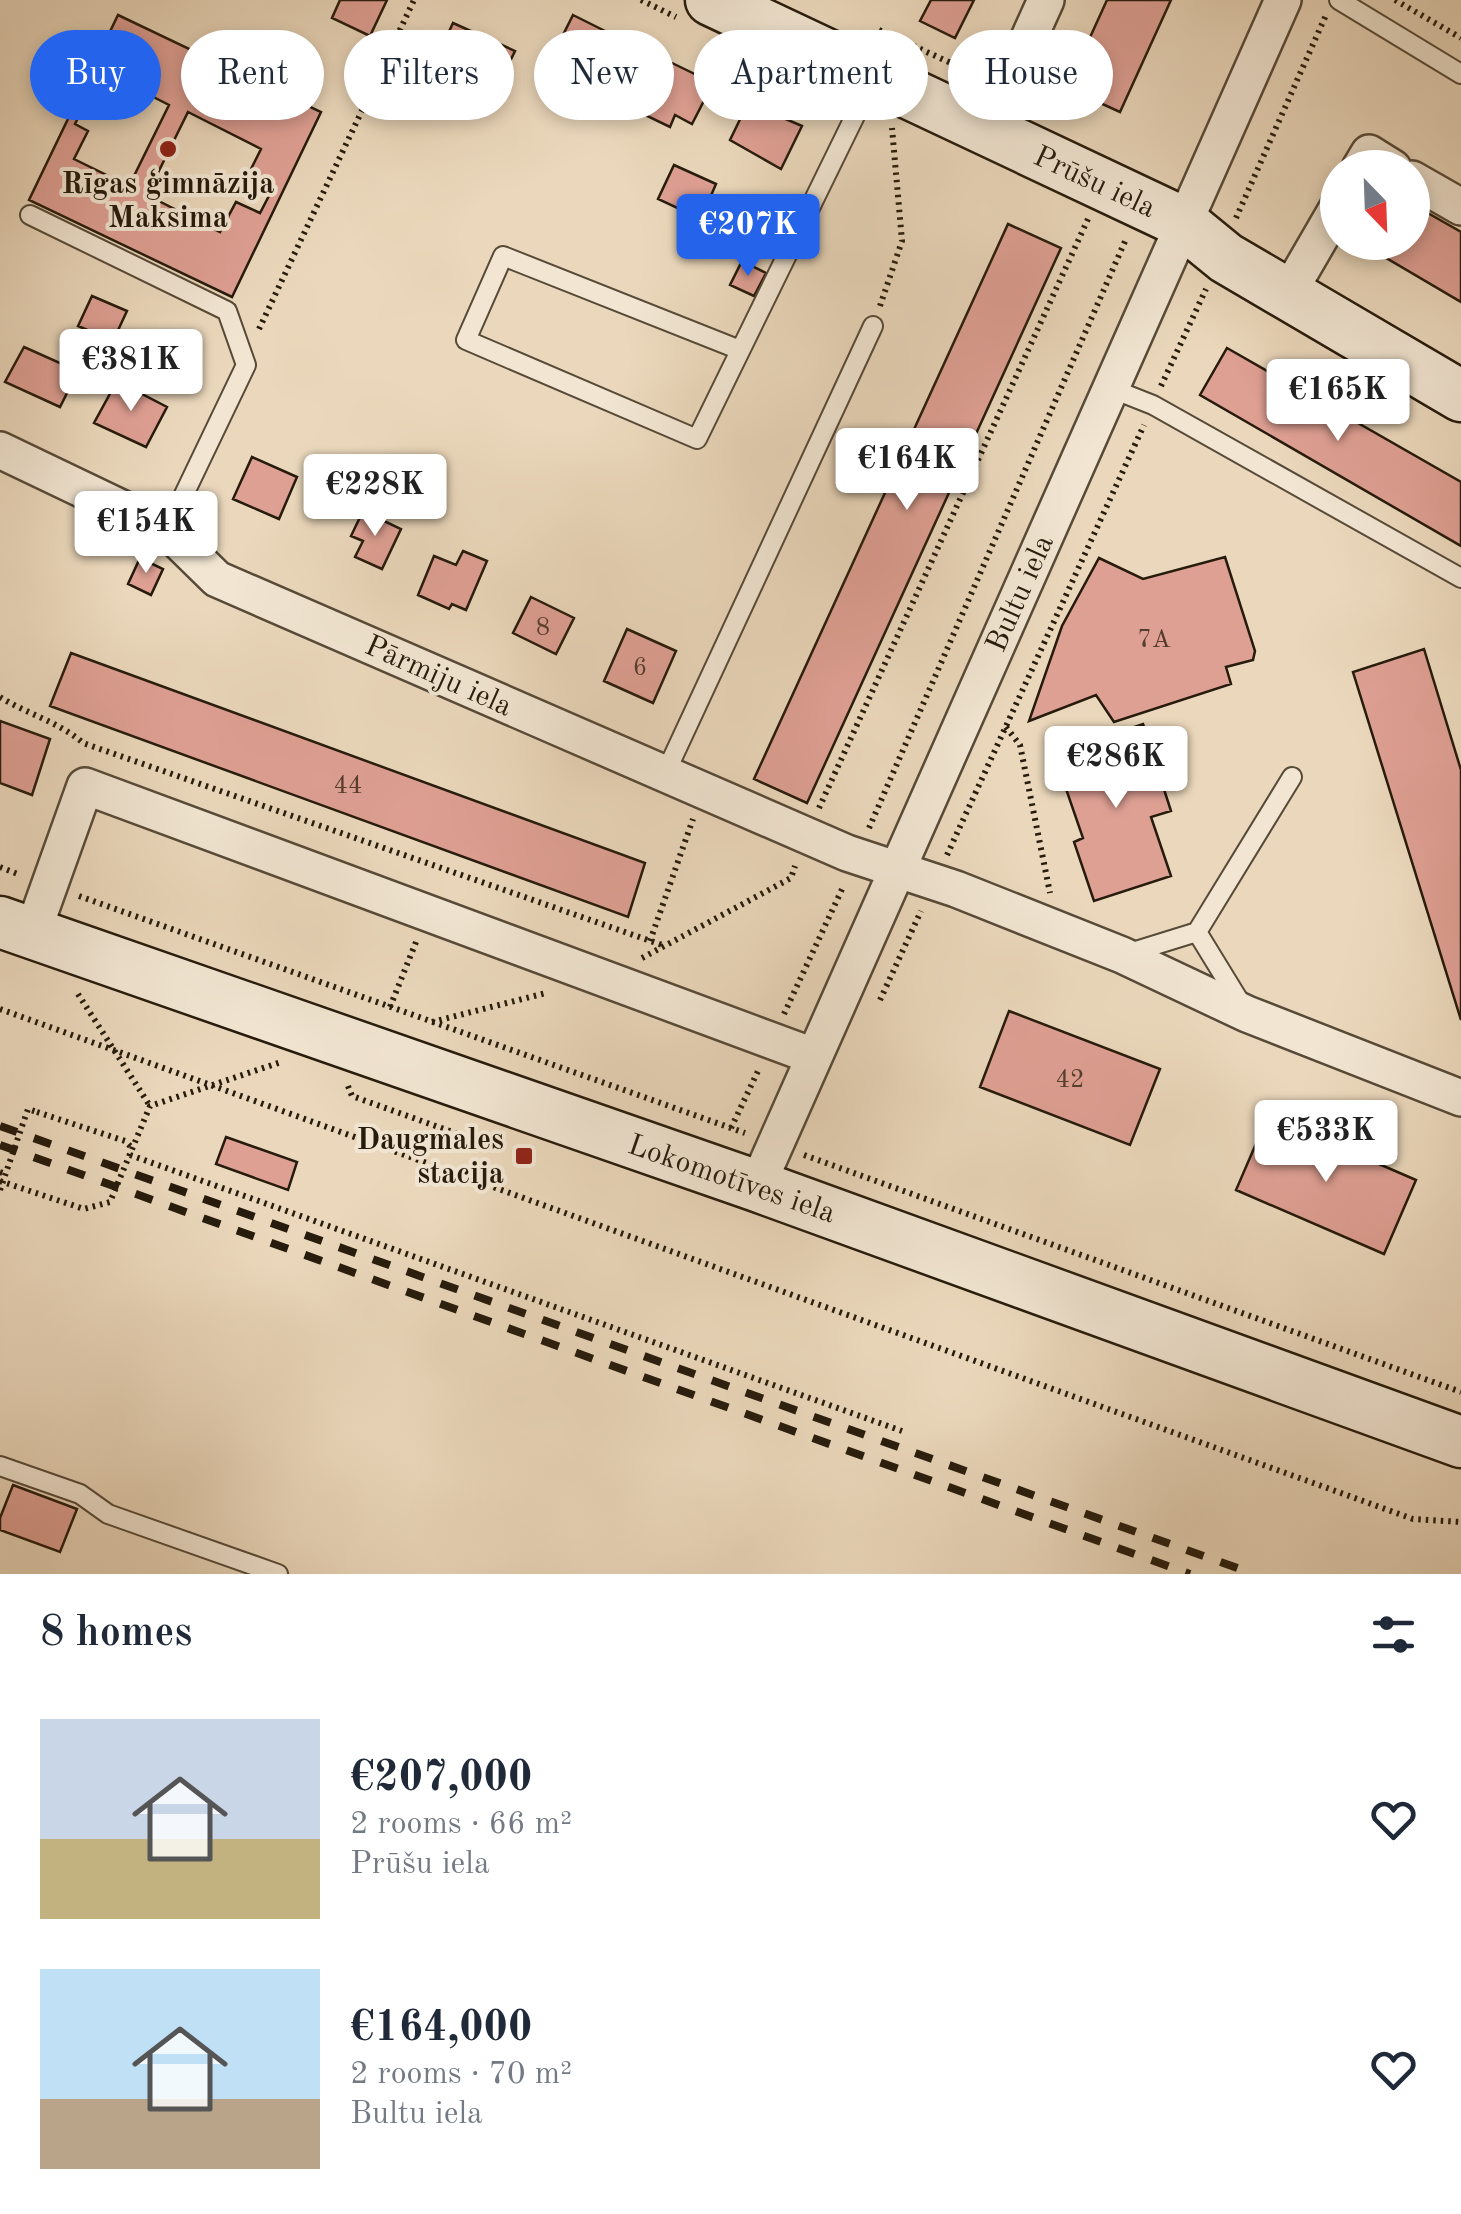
<!DOCTYPE html>
<html lang="en">
<head>
<meta charset="utf-8">
<style>
	:root { --surface:#fff; --page:#f6f6f7; --text:#1f2937; --muted:#747a83; --accent:#2563eb }
	body { margin:0; font-family:"Old Standard TT",serif; background:var(--page); color:var(--text); height:100vh; display:flex; flex-direction:column; font-size:38px; white-space:nowrap }
	* { box-sizing:border-box; margin:0 }
	p { font-size:32px; color:var(--muted) }
	.icon { flex:none; width:55px; height:55px; fill:none; stroke:currentColor; stroke-width:2; stroke-linecap:round; stroke-linejoin:round }
	.map { position:relative; height:1574px; overflow:hidden }
	.drawer { display:flex; flex-direction:column; background:var(--surface); flex:1 }
	.drawer>* { flex:none }
	.top-card { position:absolute; left:30px; top:30px; width:1402px; height:90px; display:flex; gap:20px }
	.needle { width:65px; rotate:157deg }
	.fabs { position:absolute; left:1320px; top:150px; display:grid; gap:20px }
	.fabs a { display:grid; place-items:center; width:110px; height:110px; border-radius:50%; background:var(--surface); box-shadow:0 5px 15px #0003; font-size:50px }
	.price { position:absolute; translate:-50% -85px; padding:0 22px; border-radius:10px; background:#fff; color:#222; font-size:32px; line-height:65px; filter:drop-shadow(0 2px 5px #0008) }
	.price::after { content:''; position:absolute; left:50%; top:60px; width:30px; height:22px; margin-left:-15px; background:inherit; clip-path:polygon(0 0,100% 0,50% 100%) }
	.price.current { background:var(--accent); color:#fff }
	ul { padding:0; list-style:none }
	li { display:flex; align-items:center; gap:30px; height:250px; padding:0 40px }
	li span { display:grid; place-items:center; flex:none; width:280px; height:200px; border-radius:0px; color:#555 }
	li>.icon { margin-inline-start:auto }
	span .icon { width:120px; height:120px; fill:#fffc; stroke-width:1 }
	li b { font-size:42px }
	h2 { display:flex; justify-content:space-between; align-items:center; height:120px; padding:0 40px; font-size:42px }
	.chip { padding:0 35px; border-radius:45px; background:var(--surface); box-shadow:0 5px 15px #0003; font-size:35px; line-height:90px }
	.chip.current { background:var(--accent); color:#fff }
	.map>svg:first-child { display:block }
	.building { fill:#dfa094; stroke:#261b0c; stroke-width:2.5; fill-rule:evenodd }
	.lines { fill:none; stroke-linecap:round; stroke-linejoin:round }
	.lane-casing { stroke:#574a38; stroke-width:22 }
	.street-casing { stroke:#574a38; stroke-width:40 }
	.secondary-casing { stroke:#261b0c; stroke-width:55 }
	.path { stroke:#261b0c; stroke-width:6; stroke-dasharray:2.5 5; stroke-linecap:butt }
	.lane { stroke:#f2e6d3; stroke-width:18 }
	.street { stroke:#f2e6d3; stroke-width:35 }
	.secondary { stroke:#f2e6d3; stroke-width:50 }
	.rail { stroke:#261b0c; stroke-width:8; stroke-dasharray:18 18; stroke-linecap:butt }
	.path-bridge { stroke:#261b0c; stroke-width:6; stroke-dasharray:2.5 5; stroke-linecap:butt }
	.poi-dot { fill:#8f2418; stroke:#f2e6d3; stroke-width:4 }
	.labels { text-anchor:middle; stroke-width:8; stroke-linejoin:round; paint-order:stroke }
	.number-label { font-size:25px; fill:#543c2e }
	.street-label { font-size:30px; fill:#261b0c; stroke:#f2e6d3 }
	.poi-label { font-size:30px; font-weight:bold; fill:#261b0c; stroke:#f2e6d3 }
</style>
</head>
<body>
<div class="map">
<svg width="1461" height="1574" viewBox="0 0 1461 1574">
	<rect width="100%" height="100%" fill="#ebd8bc"/>
	<filter id="stains"><feTurbulence type="fractalNoise" baseFrequency=".002" numOctaves="4"/><feColorMatrix values="0 0 0 0 .2 0 0 0 0 .09 0 0 0 0 .02 0 0 0 .5 -.17"/></filter>
	<radialGradient id="worn" r=".72"><stop offset=".6" stop-color="#630" stop-opacity="0"/><stop offset="1" stop-color="#630" stop-opacity=".3"/></radialGradient>
	<path class="building" d="M340 0H387L370 36 332 18Z
		M931 0H974L955 38 920 21Z
		M1107 0H1171L1120 112 1067 88Z
		M118 15 321 112 232 297 29 200ZM122 81 169 105 129 186 74 159 88 131 75 124 91 92 112 102ZM188 112 261 149 248 175 273 188 260 213 236 202 220 232 147 195Z
		M573 15 615 36 595 78 579 71 573 83 559 76 565 64 552 57Z
		M453 23 515 51 491 100 424 70 434 45 441 49Z
		M668 61 713 83 692 124 675 115 670 127 643 114Z
		M748 103 802 126 781 169 730 140Z
		M674 165 716 184 701 219 658 199Z
		M1412 204 1461 232V302L1359 242H1412Z
		M1008 224 1061 248 807 803 754 779Z
		M742 261 766 273 754 296 730 285Z
		M92 296 127 311 113 341 78 326Z
		M24 347 78 371 60 407 5 382Z
		M1227 348 1461 482V546L1200 395Z
		M117 381 167 407 146 447 94 423Z
		M252 457 297 477 279 519 233 499Z
		M363 511 401 529 382 569 355 557 363 541 351 536Z
		M463 551 487 561 466 610 452 604 449 609 418 595 434 556 456 565Z
		M1225 557 1255 651 1253 660 1226 667 1231 684 1114 722 1096 695 1029 721 1062 626 1099 558 1143 579Z
		M140 558 163 569 151 595 128 584Z
		M531 597 574 618 556 654 513 633Z
		M627 629 676 651 653 703 604 681Z
		M1424 649 1461 770V1020L1353 672Z
		M71 653 645 863 628 917 50 706Z
		M0 721 50 739 32 795 0 783Z
		M1143 724 1171 811 1151 817 1171 876 1094 901 1074 842 1083 838 1054 754Z
		M1009 1011 1160 1069 1130 1145 980 1087Z
		M1268 1116 1416 1180 1384 1254 1236 1190Z
		M226 1137 297 1162 288 1190 216 1164Z
		M13 1485 77 1509 60 1552 0 1530V1518Z"/>
	<g class="lines">
		<g class="lane-casing">
			<path id="lane" d="M1339 0 1461 74
				M30 215 227 311 246 365 167 530
				M740 350 503 256 466 340 697 439 873 79
				M1110 388 1153 405 1461 578
				M665 774 873 326
				M1126 954 1197 932
				M1243 1007 1197 932 1292 777
				M0 1466 80 1494 108 1514 278 1574"/>
		</g>
		<g class="street-casing">
			<path id="street" d="M987 131 1046 0
				M1360 168 1369 153 1393 168
				M1412 179 1461 207
				M1287 295 1338 207
				M0 450 167 530 217 579 847 853 956 889 1122 955 1247 1014 1461 1098
				M32 934 85 786 813 1056
				M757 1186 1283 0"/>
		</g>
		<g class="secondary-casing">
			<path id="secondary" d="M711 0 1182 222 1226 258 1461 396
				M0 922 757 1186 1461 1442"/>
		</g>
		<path class="path" d="M641 0 676 17
			M1395 0 1461 38
			M879 30 977 75
			M1236 218 1326 15
			M880 306 902 241 892 128
			M259 329 414 0
			M1161 386 1206 289
			M0 697C27 714 59 722 83 743L665 946
			M1006 727 1020 745 1050 893
			M819 808 1088 219
			M869 828 1126 239
			M947 855 1144 425
			M0 867 20 875
			M79 896 745 1133
			M650 941 693 819
			M642 958 791 878 795 866
			M78 994 150 1106
			M880 1000 921 911
			M390 1007 416 942
			M0 1009 1413 1519 1461 1522
			M784 1014 844 885
			M432 1022 546 993
			M348 1086 352 1096 458 1134
			M37 1112 125 1141 132 1148
			M731 1128 758 1071
			M130 1155 902 1431
			M804 1155 1461 1392
			M0 1172 6 1174
			M0 1181 84 1209 110 1202 150 1106 281 1062"/>
		<use href="#lane" class="lane"/>
		<use href="#street" class="street"/>
		<use href="#secondary" class="secondary"/>
		<path class="rail" d="M0 1126 1254 1574
			M0 1145 1190 1574"/>
		<path class="path-bridge" d="M0 1190 28 1109 37 1112"/>
	</g>
	<g class="poi-dot">
		<circle cx="168" cy="149" r="10"/>
		<rect x="514" y="1146" width="20" height="20" rx="5"/>
	</g>
	<g class="labels">
		<g class="number-label">
			<text x="543" y="635">8</text>
			<text x="1154" y="647">7A</text>
			<text x="640" y="675">6</text>
			<text x="348" y="793">44</text>
			<text x="1070" y="1087">42</text>
		</g>
		<g class="street-label">
			<text transform="translate(1095 181) rotate(25)" y="10">Prūšu iela</text>
			<text transform="translate(1019 593) rotate(-66)" y="10">Bultu iela</text>
			<text transform="translate(439 675) rotate(24)" y="10">Pārmiju iela</text>
			<text transform="translate(732 1178) rotate(19)" y="10">Lokomotīves iela</text>
		</g>
		<g class="poi-label">
			<text x="168" y="193">Rīgas ģimnāzija<tspan x="168" dy="34">Maksima</tspan></text>
			<text x="504" y="1149" text-anchor="end">Daugmales<tspan x="504" dy="34">stacija</tspan></text>
		</g>
	</g>
	<rect width="100%" height="100%" filter="url(#stains)"/>
	<rect width="100%" height="100%" fill="url(#worn)"/>
</svg>
<div class="fabs">
<a><svg class="needle" viewBox="-14 -14 28 28"><path d="M0-13l5 13h-10z" fill="#e53935"/><path d="M0 13l5-13h-10z" fill="#747a83"/></svg></a>
</div>
<b class="price current" style="left:748px;top:279px">€207K</b>
<b class="price" style="left:131px;top:414px">€381K</b>
<b class="price" style="left:1338px;top:444px">€165K</b>
<b class="price" style="left:907px;top:513px">€164K</b>
<b class="price" style="left:375px;top:539px">€228K</b>
<b class="price" style="left:146px;top:576px">€154K</b>
<b class="price" style="left:1116px;top:811px">€286K</b>
<b class="price" style="left:1326px;top:1185px">€533K</b>
<div class="top-card">
<a class="chip current">Buy</a>
<a class="chip">Rent</a>
<a class="chip">Filters</a>
<a class="chip">New</a>
<a class="chip">Apartment</a>
<a class="chip">House</a>
</div>
</div>
<section class="drawer">
<h2>8 homes<svg class="icon" aria-label="filters" viewBox="0 0 24 24"><path d="M4 7h16M4 17h16"/><circle cx="9" cy="7" r="2"/><circle cx="15" cy="17" r="2"/></svg></h2>
<ul>
<li><span style="background:linear-gradient(#c9d6e8 60%,#c2b280 0)"><svg class="icon" aria-label="home" viewBox="0 0 24 24"><path d="M3 11l9-7 9 7M6 9v11h12V9"/></svg></span><div><b>€207,000</b><p>2 rooms · 66 m²</p><p>Prūšu iela</p></div><svg class="icon" aria-label="heart" viewBox="0 0 24 24"><path d="M12 20l-8-8c-3-5 5-10 8-4 3-6 11-1 8 4z"/></svg></li>
<li><span style="background:linear-gradient(#bfe0f5 65%,#b9a48a 0)"><svg class="icon" aria-label="home" viewBox="0 0 24 24"><path d="M3 11l9-7 9 7M6 9v11h12V9"/></svg></span><div><b>€164,000</b><p>2 rooms · 70 m²</p><p>Bultu iela</p></div><svg class="icon" aria-label="heart" viewBox="0 0 24 24"><path d="M12 20l-8-8c-3-5 5-10 8-4 3-6 11-1 8 4z"/></svg></li>
</ul>
</section>
</body>
</html>
